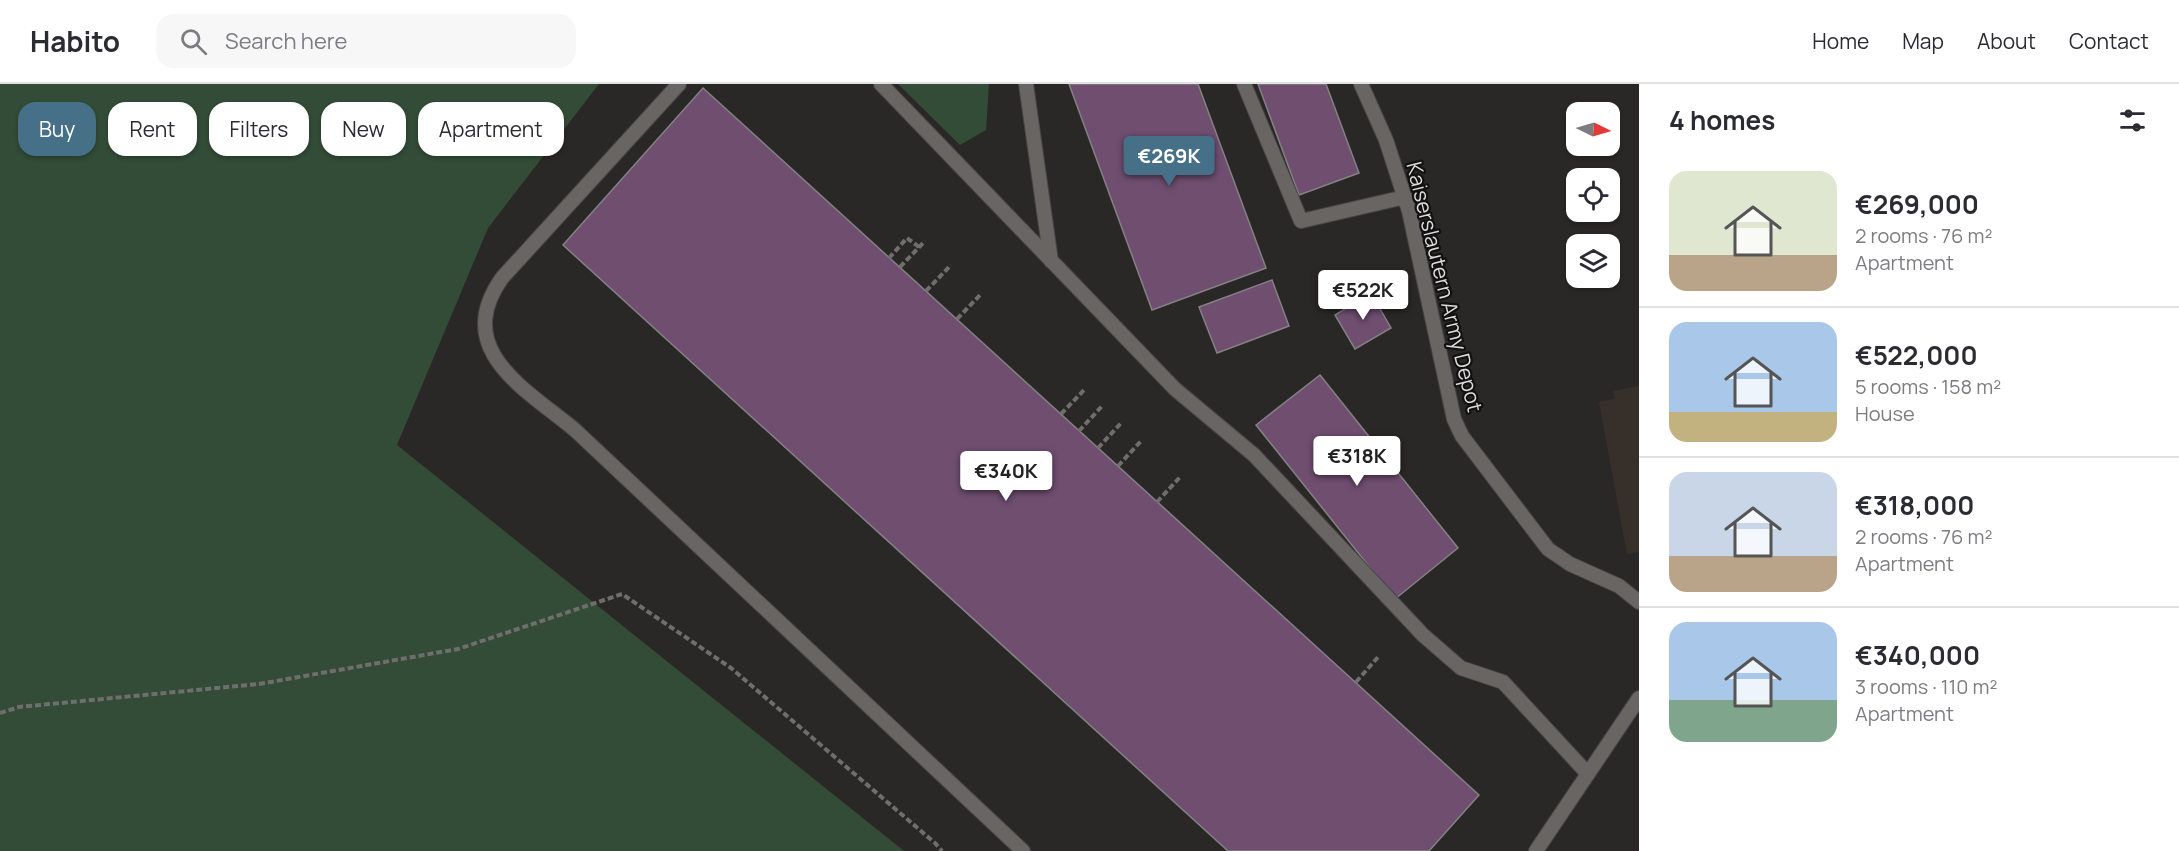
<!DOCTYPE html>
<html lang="en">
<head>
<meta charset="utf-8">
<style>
	:root { --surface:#fff; --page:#f7f7f7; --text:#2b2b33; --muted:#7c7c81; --line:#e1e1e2; --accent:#467088 }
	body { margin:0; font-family:Manrope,sans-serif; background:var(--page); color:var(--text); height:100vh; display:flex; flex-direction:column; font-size:22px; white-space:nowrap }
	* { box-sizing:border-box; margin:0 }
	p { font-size:20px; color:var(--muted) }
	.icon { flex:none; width:33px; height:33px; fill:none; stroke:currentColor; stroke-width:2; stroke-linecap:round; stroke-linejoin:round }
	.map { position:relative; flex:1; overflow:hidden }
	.panel { display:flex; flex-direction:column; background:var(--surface); width:540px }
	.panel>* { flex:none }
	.top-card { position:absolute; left:18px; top:18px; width:570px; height:54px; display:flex; gap:12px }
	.needle { width:39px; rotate:95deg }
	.controls { position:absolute; left:1566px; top:18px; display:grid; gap:12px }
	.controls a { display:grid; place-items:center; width:54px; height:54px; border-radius:12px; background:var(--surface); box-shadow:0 2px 4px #0004; font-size:30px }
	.price { position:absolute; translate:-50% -51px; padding:0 14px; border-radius:6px; background:#fff; color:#222; font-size:20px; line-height:39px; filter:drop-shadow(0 2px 3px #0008) }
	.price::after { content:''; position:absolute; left:50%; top:36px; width:18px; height:14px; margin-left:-9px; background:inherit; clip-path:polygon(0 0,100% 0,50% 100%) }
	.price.current { background:var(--accent); color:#fff }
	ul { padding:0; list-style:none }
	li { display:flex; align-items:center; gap:18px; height:150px; padding:0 30px }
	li+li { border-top:2px solid var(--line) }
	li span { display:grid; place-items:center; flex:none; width:168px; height:120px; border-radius:18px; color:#555 }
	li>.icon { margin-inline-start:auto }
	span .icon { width:72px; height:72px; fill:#fffc; stroke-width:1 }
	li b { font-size:26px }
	h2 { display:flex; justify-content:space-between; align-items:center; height:72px; padding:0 30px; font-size:26px }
	.chip { padding:0 21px; border-radius:18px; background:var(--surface); box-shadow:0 2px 4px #0004; font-size:21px; line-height:54px }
	.chip.current { background:var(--accent); color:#fff }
	header { display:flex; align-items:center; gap:36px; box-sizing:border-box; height:84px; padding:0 30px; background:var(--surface); border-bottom:2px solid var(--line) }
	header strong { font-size:28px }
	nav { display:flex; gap:33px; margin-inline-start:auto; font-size:21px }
	.search { width:420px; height:54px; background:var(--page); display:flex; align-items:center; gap:15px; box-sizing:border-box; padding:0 21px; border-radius:18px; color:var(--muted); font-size:22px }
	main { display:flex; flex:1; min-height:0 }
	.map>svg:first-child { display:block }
	.built { fill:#37302a }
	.green { fill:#324c37 }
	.building { fill:#6f4e70; stroke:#838183; stroke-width:1.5 }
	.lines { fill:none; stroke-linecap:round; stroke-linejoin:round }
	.lane-casing { stroke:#484645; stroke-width:16 }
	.path { stroke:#706e6d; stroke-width:4; stroke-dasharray:6 3; stroke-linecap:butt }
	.lane { stroke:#686563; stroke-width:14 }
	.labels { text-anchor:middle; stroke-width:4.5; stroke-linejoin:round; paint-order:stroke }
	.street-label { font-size:21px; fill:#dddcdb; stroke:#121111 }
</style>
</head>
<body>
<header>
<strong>Habito</strong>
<div class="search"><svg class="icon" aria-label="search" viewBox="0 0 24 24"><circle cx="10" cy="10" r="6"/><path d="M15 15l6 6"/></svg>Search here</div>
<nav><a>Home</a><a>Map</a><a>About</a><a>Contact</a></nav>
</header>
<main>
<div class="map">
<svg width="1639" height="767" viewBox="0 0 1639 767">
	<rect width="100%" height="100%" fill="#2a2827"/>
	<path class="built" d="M1639 302V468L1627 470 1599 318 1615 315 1613 307Z"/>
	<path class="green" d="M0 0H599L488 144 397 361 904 767H0Z
		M898 0H989L986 46 960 61Z"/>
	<path class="building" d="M1069 0H1198L1266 184 1152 226Z
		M1258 0H1326L1359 89 1299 111Z
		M703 4 1479 711 1429 767H1228L563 161Z
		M1272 196 1289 242 1217 269 1199 223Z
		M1371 209 1391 244 1355 265 1335 231Z
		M1320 291 1458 464 1395 515 1256 341Z"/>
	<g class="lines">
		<g class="lane-casing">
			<path id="lane" d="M679 0 502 194C451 266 526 305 575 346L1023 767
				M881 0 1175 305 1254 371 1423 551 1461 584 1503 598 1588 690
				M1026 0 1051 177
				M1244 0 1301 137 1405 113
				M1361 0 1386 56 1409 127 1454 335 1462 352 1548 465 1570 480 1619 502 1639 518
				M1536 767 1639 614"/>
		</g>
		<path class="path" d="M889 174 907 154 919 163
			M900 183 925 157
			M926 207 951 181
			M957 235 981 210
			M1061 330 1085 305
			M1079 347 1103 321
			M1098 364 1122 338
			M1118 382 1142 356
			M1157 418 1181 392
			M1356 598 1379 572
			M0 629 19 623 259 600 458 565 622 510 731 584 935 759 942 767"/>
		<use href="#lane" class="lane"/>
	</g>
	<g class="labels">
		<g class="street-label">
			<text transform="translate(1444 203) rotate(76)" y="7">Kaiserslautern Army Depot</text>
		</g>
	</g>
</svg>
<div class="controls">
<a><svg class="needle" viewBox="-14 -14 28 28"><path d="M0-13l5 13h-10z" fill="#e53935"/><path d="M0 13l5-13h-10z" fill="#7c7c81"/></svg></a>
<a><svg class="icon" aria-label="locate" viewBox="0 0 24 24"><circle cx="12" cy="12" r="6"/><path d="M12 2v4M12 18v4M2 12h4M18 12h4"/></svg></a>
<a><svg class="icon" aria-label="layers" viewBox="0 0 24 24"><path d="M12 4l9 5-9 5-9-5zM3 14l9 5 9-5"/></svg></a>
</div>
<b class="price current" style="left:1169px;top:103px">€269K</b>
<b class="price" style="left:1363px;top:237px">€522K</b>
<b class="price" style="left:1357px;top:403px">€318K</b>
<b class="price" style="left:1006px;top:418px">€340K</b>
<div class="top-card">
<a class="chip current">Buy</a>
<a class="chip">Rent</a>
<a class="chip">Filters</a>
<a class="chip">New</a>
<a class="chip">Apartment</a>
</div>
</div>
<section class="panel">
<h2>4 homes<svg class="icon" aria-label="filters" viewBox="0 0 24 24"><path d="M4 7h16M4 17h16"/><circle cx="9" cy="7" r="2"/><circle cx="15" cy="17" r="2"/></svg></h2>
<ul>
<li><span style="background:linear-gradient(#dfe7d0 70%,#b9a48a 0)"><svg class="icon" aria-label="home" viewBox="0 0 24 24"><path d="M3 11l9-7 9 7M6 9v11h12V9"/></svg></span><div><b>€269,000</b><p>2 rooms · 76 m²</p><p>Apartment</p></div></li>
<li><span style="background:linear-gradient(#a9c7e8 75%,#c2b280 0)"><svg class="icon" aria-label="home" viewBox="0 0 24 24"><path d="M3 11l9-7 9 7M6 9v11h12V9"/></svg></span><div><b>€522,000</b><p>5 rooms · 158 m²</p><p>House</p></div></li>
<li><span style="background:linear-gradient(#c9d6e8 70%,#b9a48a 0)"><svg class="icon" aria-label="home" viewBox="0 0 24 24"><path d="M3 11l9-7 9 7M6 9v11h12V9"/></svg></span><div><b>€318,000</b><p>2 rooms · 76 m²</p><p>Apartment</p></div></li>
<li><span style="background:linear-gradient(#a9c7e8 65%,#7fa58c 0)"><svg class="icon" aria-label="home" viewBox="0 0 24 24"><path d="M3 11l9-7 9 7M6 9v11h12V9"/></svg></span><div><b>€340,000</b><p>3 rooms · 110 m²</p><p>Apartment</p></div></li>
</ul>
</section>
</main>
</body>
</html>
